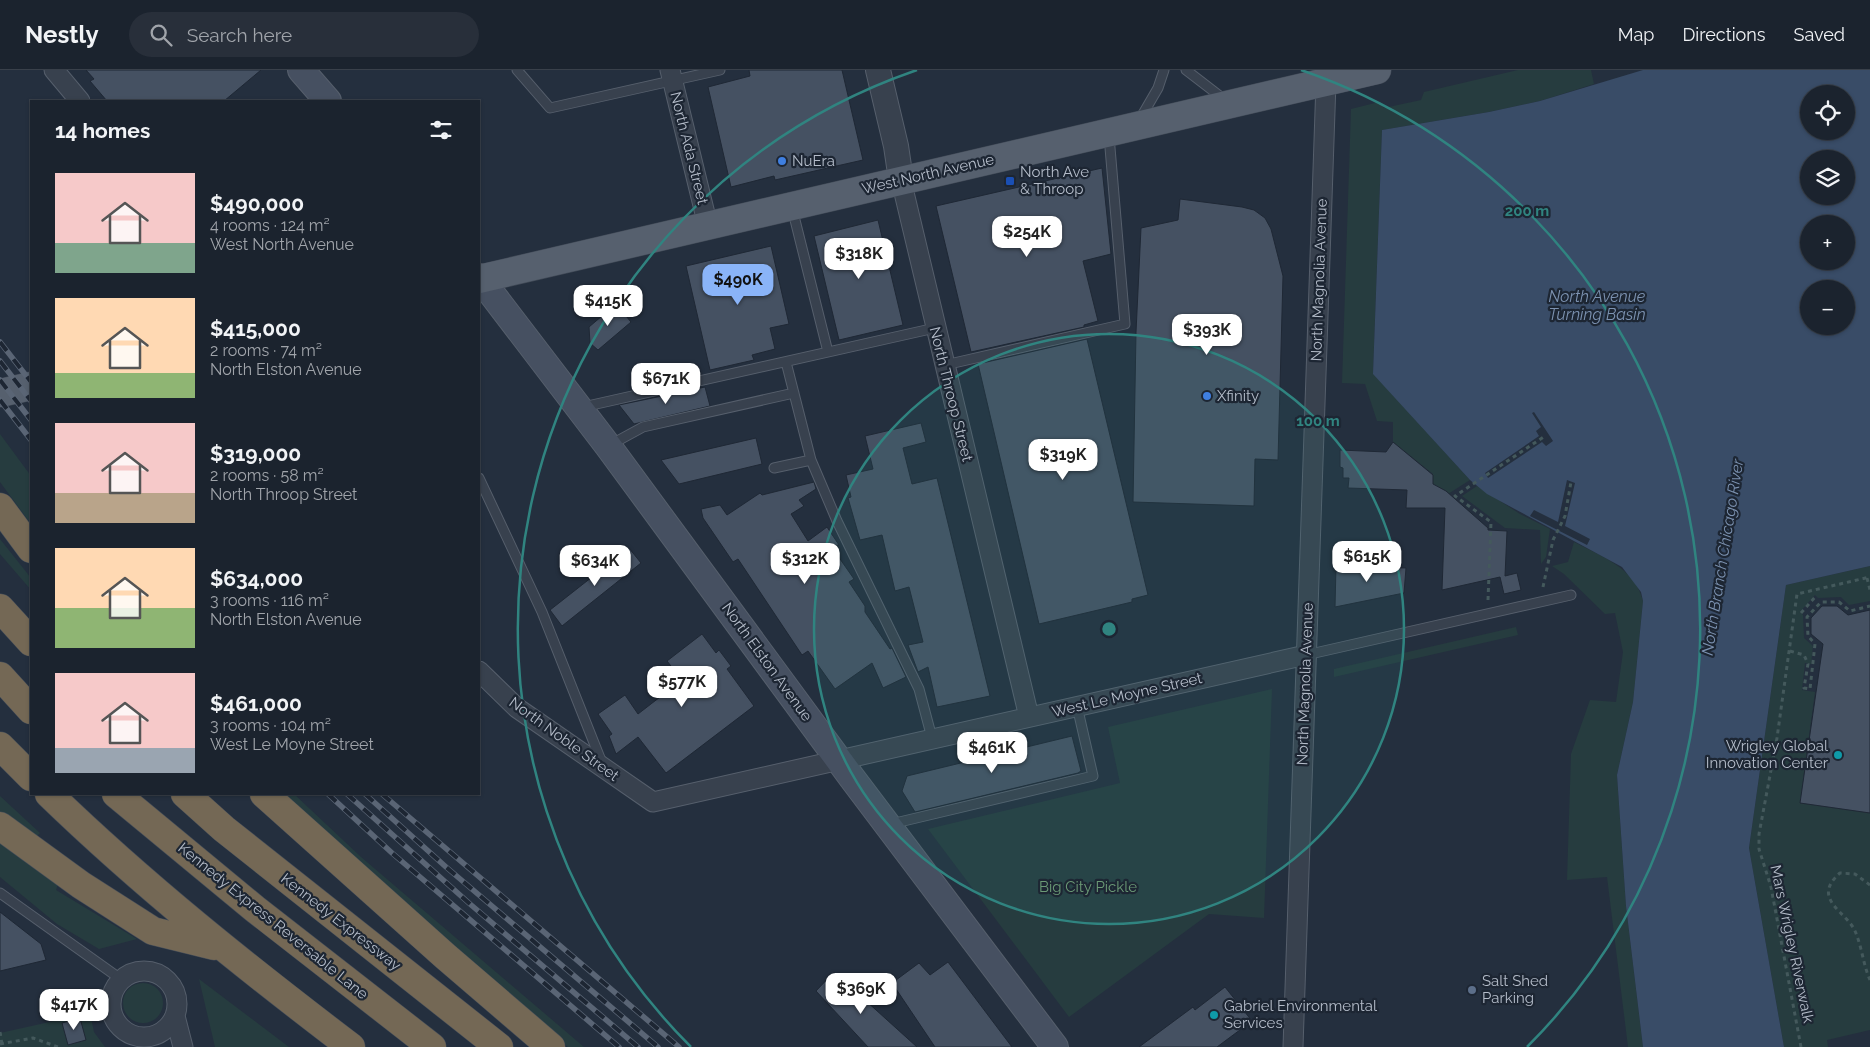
<!DOCTYPE html>
<html lang="en">
<head>
<meta charset="utf-8">
<style>
	:root { --surface:#1b232e; --page:#282f3a; --text:#f1f3f6; --muted:#a0a4aa; --line:#39404a; --accent:#8ab4f8 }
	body { margin:0; font-family:Raleway,sans-serif; background:var(--page); color:var(--text); height:100vh; display:flex; flex-direction:column; font-size:19px; white-space:nowrap }
	* { box-sizing:border-box; margin:0 }
	p { font-size:16px; color:var(--muted) }
	.icon { flex:none; width:28px; height:28px; fill:none; stroke:currentColor; stroke-width:2; stroke-linecap:round; stroke-linejoin:round }
	.map { position:relative; flex:1; overflow:hidden }
	.side { position:absolute; left:30px; top:30px; width:450px; height:695px; display:flex; flex-direction:column; background:var(--surface); border-radius:0px; box-shadow:0 1px 4px #0004,0 0 0 1px var(--line) }
	.side>* { flex:none }
	.tools { position:absolute; left:1800px; top:15px; display:grid; gap:10px }
	.tools a { display:grid; place-items:center; width:55px; height:55px; border-radius:50%; background:var(--surface); box-shadow:0 1px 4px #0004,0 0 0 1px var(--line); font-size:25px }
	.price { position:absolute; translate:-50% -42px; padding:0 11px; border-radius:10px; background:#fff; color:#222; font-size:16px; line-height:32px; filter:drop-shadow(0 1px 2px #0008) }
	.price::after { content:''; position:absolute; left:50%; top:30px; width:15px; height:11px; margin-left:-8px; background:inherit; clip-path:polygon(0 0,100% 0,50% 100%) }
	.price.current { background:var(--accent); color:#111 }
	ul { padding:0; list-style:none }
	li { display:flex; align-items:center; gap:15px; height:125px; padding:0 25px }
	li span { display:grid; place-items:center; flex:none; width:140px; height:100px; border-radius:0px; color:#555 }
	li>.icon { margin-inline-start:auto }
	span .icon { width:60px; height:60px; fill:#fffc; stroke-width:1 }
	li b { font-size:21px }
	h2 { display:flex; justify-content:space-between; align-items:center; height:60px; padding:0 25px; font-size:21px }
	header { display:flex; align-items:center; gap:30px; box-sizing:border-box; height:70px; padding:0 25px; background:var(--surface); border-bottom:1px solid var(--line) }
	header strong { font-size:24px }
	nav { display:flex; gap:28px; margin-inline-start:auto; font-size:18px }
	.search { width:350px; height:45px; background:var(--page); display:flex; align-items:center; gap:12px; box-sizing:border-box; padding:0 18px; border-radius:28px; color:var(--muted); font-size:19px }
	.map>svg:first-child { display:block }
	.green { fill:#263c3f }
	.water { fill:#394c67; fill-rule:evenodd }
	.pier { fill:#242f3e }
	.building { fill:#455162; stroke:#1f2835 }
	.lines { fill:none; stroke-linecap:round; stroke-linejoin:round }
	.service-casing { stroke:#565f6c; stroke-width:11 }
	.minor-casing { stroke:#565f6c; stroke-width:21 }
	.tertiary-casing { stroke:#565f6c; stroke-width:26 }
	.secondary-casing { stroke:#565f6c; stroke-width:28 }
	.primary-casing { stroke:#414a57; stroke-width:29 }
	.motorway-casing { stroke:#434c59; stroke-width:29 }
	.path { stroke:#44595c; stroke-width:3; stroke-dasharray:4 4; stroke-linecap:butt }
	.service { stroke:#38414e; stroke-width:9 }
	.minor { stroke:#38414e; stroke-width:19 }
	.tertiary { stroke:#38414e; stroke-width:24 }
	.secondary { stroke:#465061; stroke-width:26 }
	.primary { stroke:#56606e; stroke-width:28 }
	.motorway { stroke:#746855; stroke-width:28 }
	.rail-casing { stroke:#5a6575; stroke-width:5.5 }
	.rail { stroke:#1d2633; stroke-width:4; stroke-dasharray:11; stroke-linecap:butt }
	.ring { fill:none; stroke:#308480; stroke-width:2.5 }
	.shop-dot { fill:#3f7fe0; stroke:#1d2633; stroke-width:2 }
	.transit-dot { fill:#1a4fb4; stroke:#1d2633; stroke-width:2 }
	.culture-dot { fill:#0f9aa8; stroke:#1d2633; stroke-width:2 }
	.service-dot { fill:#5c6f8a; stroke:#1d2633; stroke-width:2 }
	.labels { text-anchor:middle; stroke-width:4.5; stroke-linejoin:round; paint-order:stroke }
	.street-label { font-size:15px; fill:#b4bcc9; stroke:#1d2633 }
	.poi-label { font-size:15px; fill:#b4bcc9; stroke:#1d2633; text-anchor:start }
	.park-label { font-size:15px; fill:#6b9a76; stroke:#1d2633 }
	.water-label { font-size:16px; font-style:italic; fill:#7c92b1; stroke:#1d2633 }
	.centre { fill:#308480; stroke:#1d2633; stroke-width:2.5 }
	.ring-label { font-size:15px; text-anchor:middle; font-weight:bold; fill:#308480; stroke:#1d2633; stroke-width:4.5; stroke-linejoin:round; paint-order:stroke }
</style>
</head>
<body>
<header>
<strong>Nestly</strong>
<div class="search"><svg class="icon" aria-label="search" viewBox="0 0 24 24"><circle cx="10" cy="10" r="6"/><path d="M15 15l6 6"/></svg>Search here</div>
<nav><a>Map</a><a>Directions</a><a>Saved</a></nav>
</header>
<div class="map">
<svg width="1870" height="977" viewBox="0 0 1870 977">
	<rect width="100%" height="100%" fill="#242f3e"/>
	<path class="green" d="M1518 0H1591L1594 14 1540 31 1489 42 1382 60 1373 303 1470 410 1448 424 1433 414V404L1393 372V352L1377 351 1365 314 1342 313 1351 39 1379 32 1384 38 1421 30 1424 22Z
		M0 364 31 406V454L0 412Z
		M1477 416 1520 444 1550 459 1546 487 1541 494 1540 460 1505 458 1462 426Z
		M0 469 31 508V520L0 484Z
		M1574 472C1601 486 1635 498 1643 531L1633 632 1617 705 1626 836 1643 977H1628L1607 807 1567 810 1571 684 1590 630 1616 632 1623 582 1615 543 1605 544 1564 504 1552 496 1568 492Z
		M1870 496V531L1849 535 1841 527 1818 528 1815 525 1800 542 1803 545 1804 568 1813 576 1811 594 1805 593 1802 620 1815 622 1800 733 1870 743V960L1827 970 1828 977H1784L1749 778 1786 515Z
		M1516 557 1518 565 1334 607V599Z
		M1272 619 1264 848 1209 844 1069 947 928 759 1120 713 1108 657Z
		M282 724H294L361 787 584 977H568L474 897Z
		M0 726 40 763 33 770 0 746Z
		M0 772 58 814 56 820 137 869 99 879 57 854 0 807Z
		M199 909 289 977H215Z
		M123 933a20 20 0 1 1 40 0a20 20 0 1 1-40 0Z
		M90 943 94 962 105 977H0V963Z"/>
	<path class="water" d="M1643 0H1870V496L1786 515 1749 778 1784 977H1643L1626 836 1617 705 1633 632 1643 531 1641 522 1622 497 1487 424 1470 410 1373 304 1382 60 1489 42 1540 31ZM1809 24H1846V61H1809ZM1809 89H1846V126H1809ZM1809 154H1846V191H1809ZM1809 219H1846V256H1809Z"/>
	<path class="pier" d="M1534 342 1553 371 1546 376 1542 372 1488 408 1485 403 1539 366 1536 361 1541 357 1532 343Z
		M1567 410 1575 413 1565 456 1590 469 1587 475 1530 446 1534 440 1558 452Z"/>
	<path class="building" d="M86 0H261L224 31H107L90 11 94 9Z
		M749 0H842L863 90 775 110 774 106 731 117 708 17 750 6Z
		M1102 98 1111 184 1083 191 1098 251 1084 255V257L971 282 936 136Z
		M1180 129 1242 137 1254 140 1265 148 1271 159 1283 206 1278 390 1255 389 1254 436 1133 432 1136 262 1141 158 1178 150Z
		M878 150 903 255 839 270 814 166Z
		M771 176 789 254 770 258 775 279 752 285 754 290 710 300 686 196Z
		M616 234 631 252 598 280 590 273 589 257Z
		M1087 269 1148 525 1132 529V532L1039 554 978 294Z
		M705 317 710 336 634 354 619 335Z
		M921 353 926 372 903 378 912 414 937 408 990 626 937 637 928 597 918 602 908 575 923 572 909 517 895 521 882 465 860 470 848 428 851 427 846 405 873 399 865 366Z
		M756 368 762 394 679 414 661 390Z
		M1393 372 1433 405V414L1446 421 1488 458V460L1507 461 1505 506 1517 503 1521 520 1504 524 1500 507 1442 520 1445 438H1406L1407 420 1348 418 1349 408H1343V398L1340 397V380L1386 382Z
		M814 412 816 419 799 430 804 436 791 444 808 471 827 457 839 475 831 476 854 509 849 512 865 536V542L890 579 892 578 906 607 883 618 872 593 835 619 808 581 802 585 738 489 733 492 703 448 701 439 720 435 727 445 760 423 762 425Z
		M629 478 641 493 562 556 550 540Z
		M1336 495 1406 498 1404 523 1335 537Z
		M1822 536H1837L1848 545 1870 540V743L1800 733 1823 574 1811 564V548Z
		M702 564 716 583 719 580 731 596 727 599 754 636 666 703 638 667 616 684 609 666 612 664 598 644 625 625 638 644 682 610 667 591Z
		M1072 666 1081 701 1078 703 915 742 902 721 907 706Z
		M0 842 41 874 46 890 0 901Z
		M948 892 1012 977H935L892 913 919 893 930 905Z
		M834 902 917 977H868L816 921Z
		M1225 917 1252 951 1217 977H1139L1193 937 1195 940Z
		M80 948 86 970 68 975 62 953Z"/>
	<g class="lines">
		<g class="service-casing">
			<path id="service" d="M517 0 550 38 720 0
				M1186 0 1225 30
				M1140 49 1158 18 1164 0
				M792 138 828 282
				M786 292 811 390 837 451 919 619 932 668
				M945 295 1125 254 1109 66
				M583 337 935 258
				M610 375 643 357 794 323
				M774 398 811 390
				M479 408 542 542 602 693
				M1306 585 1571 525
				M891 754 1093 706 1077 636
				M0 823 122 910"/>
		</g>
		<g class="minor-casing">
			<path id="minor" d="M54 0 80 31
				M670 0 708 156
				M901 110 1029 647
				M479 601 517 638 653 732 1306 585
				M111 934a33 33 0 1 1 66 0a33 33 0 1 1-66 0Z
				M175 946 183 977
				M1293 977 1326 12"/>
		</g>
		<g class="tertiary-casing">
			<path id="tertiary" d="M878 0 896 76 901 110"/>
		</g>
		<g class="secondary-casing">
			<path id="secondary" d="M301 0 328 31
				M479 207 608 376 852 708 1055 977"/>
		</g>
		<g class="primary-casing">
			<path id="primary" d="M479 209 1377 0
				M0 323 31 316"/>
		</g>
		<g class="motorway-casing">
			<path id="motorway" d="M0 437 31 479
				M0 538 31 572
				M0 606 31 640
				M0 676 31 707
				M49 724C144 816 246 897 351 977
				M116 724 255 839 432 977
				M185 724 224 759 499 977
				M264 724 445 886 551 977
				M0 756 81 815 153 861 214 876"/>
		</g>
		<path class="path" d="M1867 508 1870 520
			M1543 517 1553 470 1565 446 1571 412
			M1488 530 1491 452 1455 426 1545 366
			M1801 543 1816 526
			M1790 581 1804 585 1808 594 1804 618 1810 619 1815 574 1808 566 1807 547 1821 532H1839L1850 541 1870 536
			M1870 815 1855 804 1840 803C1810 829 1847 842 1855 861 1862 877 1863 894 1870 910
			M0 962 2 974
			M0 974 33 968 58 977
			M1801 977 1771 817 1759 779V764L1777 668 1797 524 1870 507"/>
		<use href="#service" class="service"/>
		<use href="#minor" class="minor"/>
		<use href="#tertiary" class="tertiary"/>
		<use href="#secondary" class="secondary"/>
		<use href="#primary" class="primary"/>
		<use href="#motorway" class="motorway"/>
		<g class="rail-casing">
			<path id="rail" d="M0 272 31 312
				M0 291 31 331
				M0 310 31 350
				M0 330 31 370
				M328 724 392 783 619 977
				M347 724 470 834 638 977
				M365 724 446 797 658 977
				M382 724 679 977"/>
		</g>
		<use href="#rail" class="rail"/>
	</g>
	<circle cx="1109" cy="559" r="295" fill="#308480" fill-opacity=".12"/>
	<g class="ring">
		<circle cx="1109" cy="559" r="295"/>
		<path d="M691 977A591 591 0 0 1 917 0M1301 0A591 591 0 0 1 1527 977"/>
	</g>
	<g class="shop-dot">
		<circle cx="782" cy="91" r="5"/>
		<circle cx="1207" cy="326" r="5"/>
	</g>
	<rect class="transit-dot" x="1005" y="106" width="10" height="10" rx="2.5"/>
	<g class="culture-dot">
		<circle cx="1838" cy="685" r="5"/>
		<circle cx="1214" cy="945" r="5"/>
	</g>
	<circle class="service-dot" cx="1472" cy="920" r="5"/>
	<g class="labels">
		<g class="street-label">
			<text transform="translate(689 78) rotate(76)" y="5">North Ada Street</text>
			<text transform="translate(928 104) rotate(-13)" y="5">West North Avenue</text>
			<text transform="translate(1319 210) rotate(-88)" y="5">North Magnolia Avenue</text>
			<text transform="translate(951 324) rotate(76)" y="5">North Throop Street</text>
			<text transform="translate(767 592) rotate(54)" y="5">North Elston Avenue</text>
			<text transform="translate(1305 614) rotate(-88)" y="5">North Magnolia Avenue</text>
			<text transform="translate(1127 625) rotate(-13)" y="5">West Le Moyne Street</text>
			<text transform="translate(564 669) rotate(36)" y="5">North Noble Street</text>
			<text transform="translate(273 851) rotate(39)" y="5">Kennedy Express Reversable Lane</text>
			<text transform="translate(341 852) rotate(38)" y="5">Kennedy Expressway</text>
			<text transform="translate(1792 874) rotate(78)" y="5">Mars Wrigley Riverwalk</text>
		</g>
		<g class="poi-label">
			<text x="792" y="96">NuEra</text>
			<text x="1020" y="107">North Ave<tspan x="1020" dy="17">&amp; Throop</tspan></text>
			<text x="1217" y="331">Xfinity</text>
			<text x="1828" y="681" text-anchor="end">Wrigley Global<tspan x="1828" dy="17">Innovation Center</tspan></text>
			<text x="1482" y="916">Salt Shed<tspan x="1482" dy="17">Parking</tspan></text>
			<text x="1224" y="941">Gabriel Environmental<tspan x="1224" dy="17">Services</tspan></text>
		</g>
		<g class="park-label">
			<text x="1088" y="822">Big City Pickle</text>
		</g>
		<g class="water-label">
			<text x="1597" y="232">North Avenue<tspan x="1597" dy="18">Turning Basin</tspan></text>
			<text transform="translate(1722 487) rotate(-81)" y="6">North Branch Chicago River</text>
		</g>
	</g>
	<circle cx="1109" cy="559" r="8" class="centre"/>
	<g class="ring-label">
		<text x="1527" y="146">200 m</text>
		<text x="1318" y="356">100 m</text>
	</g>
</svg>
<div class="tools">
<a><svg class="icon" aria-label="locate" viewBox="0 0 24 24"><circle cx="12" cy="12" r="6"/><path d="M12 2v4M12 18v4M2 12h4M18 12h4"/></svg></a>
<a><svg class="icon" aria-label="layers" viewBox="0 0 24 24"><path d="M12 4l9 5-9 5-9-5zM3 14l9 5 9-5"/></svg></a>
<a>+</a>
<a>−</a>
</div>
<b class="price" style="left:1027px;top:188px">$254K</b>
<b class="price" style="left:859px;top:210px">$318K</b>
<b class="price current" style="left:738px;top:236px">$490K</b>
<b class="price" style="left:608px;top:257px">$415K</b>
<b class="price" style="left:1207px;top:286px">$393K</b>
<b class="price" style="left:666px;top:335px">$671K</b>
<b class="price" style="left:1063px;top:411px">$319K</b>
<b class="price" style="left:1367px;top:513px">$615K</b>
<b class="price" style="left:805px;top:515px">$312K</b>
<b class="price" style="left:595px;top:517px">$634K</b>
<b class="price" style="left:682px;top:638px">$577K</b>
<b class="price" style="left:992px;top:704px">$461K</b>
<b class="price" style="left:861px;top:945px">$369K</b>
<b class="price" style="left:74px;top:961px">$417K</b>
<section class="side">
<h2>14 homes<svg class="icon" aria-label="filters" viewBox="0 0 24 24"><path d="M4 7h16M4 17h16"/><circle cx="9" cy="7" r="2"/><circle cx="15" cy="17" r="2"/></svg></h2>
<ul>
<li><span style="background:linear-gradient(#f6c9c9 70%,#7fa58c 0)"><svg class="icon" aria-label="home" viewBox="0 0 24 24"><path d="M3 11l9-7 9 7M6 9v11h12V9"/></svg></span><div><b>$490,000</b><p>4 rooms · 124 m²</p><p>West North Avenue</p></div></li>
<li><span style="background:linear-gradient(#ffd9b3 75%,#8fb573 0)"><svg class="icon" aria-label="home" viewBox="0 0 24 24"><path d="M3 11l9-7 9 7M6 9v11h12V9"/></svg></span><div><b>$415,000</b><p>2 rooms · 74 m²</p><p>North Elston Avenue</p></div></li>
<li><span style="background:linear-gradient(#f6c9c9 70%,#b9a48a 0)"><svg class="icon" aria-label="home" viewBox="0 0 24 24"><path d="M3 11l9-7 9 7M6 9v11h12V9"/></svg></span><div><b>$319,000</b><p>2 rooms · 58 m²</p><p>North Throop Street</p></div></li>
<li><span style="background:linear-gradient(#ffd9b3 60%,#8fb573 0)"><svg class="icon" aria-label="home" viewBox="0 0 24 24"><path d="M3 11l9-7 9 7M6 9v11h12V9"/></svg></span><div><b>$634,000</b><p>3 rooms · 116 m²</p><p>North Elston Avenue</p></div></li>
<li><span style="background:linear-gradient(#f6c9c9 75%,#9aa5b1 0)"><svg class="icon" aria-label="home" viewBox="0 0 24 24"><path d="M3 11l9-7 9 7M6 9v11h12V9"/></svg></span><div><b>$461,000</b><p>3 rooms · 104 m²</p><p>West Le Moyne Street</p></div></li>
</ul>
</section>
</div>
</body>
</html>
